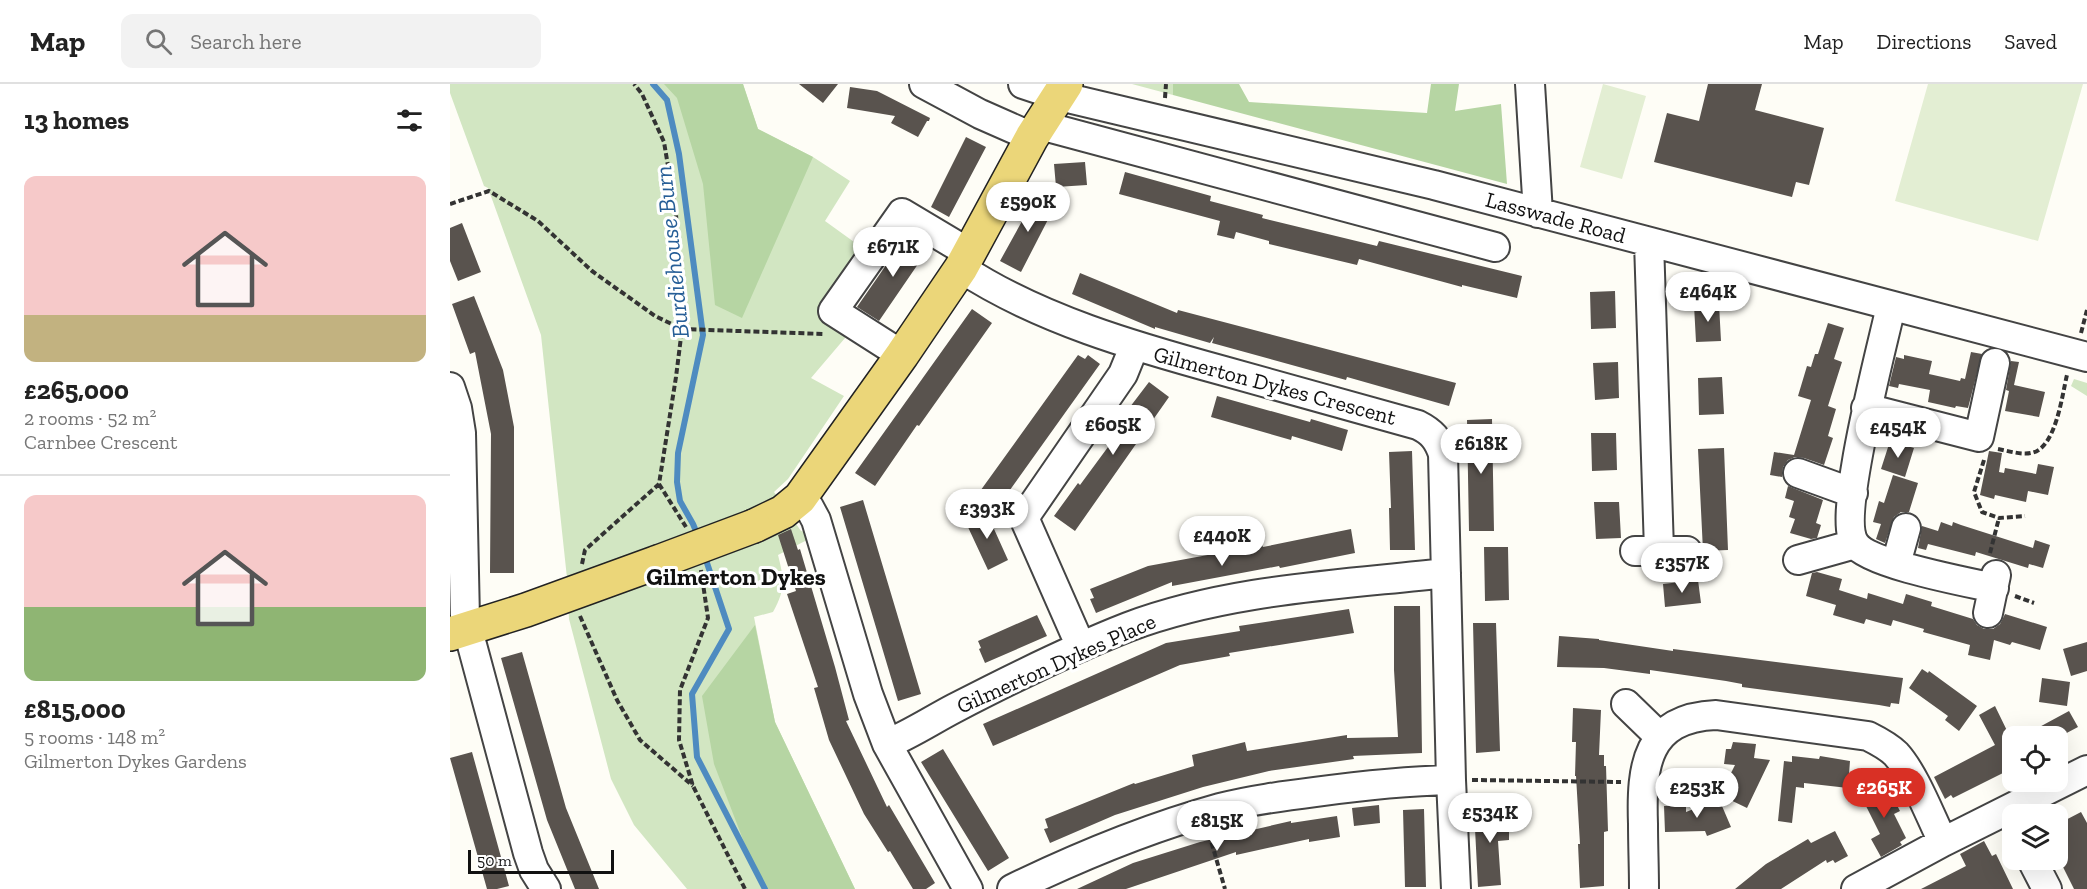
<!DOCTYPE html>
<html lang="en">
<head>
<meta charset="utf-8">
<style>
	:root { --surface:#fff; --page:#f2f2f2; --text:#222; --muted:#767676; --line:#e0e0e0; --accent:#d93025 }
	body { margin:0; font-family:"Zilla Slab",serif; background:var(--page); color:var(--text); height:100vh; display:flex; flex-direction:column; font-size:22px; white-space:nowrap }
	* { box-sizing:border-box; margin:0 }
	p { font-size:20px; color:var(--muted) }
	.icon { flex:none; width:33px; height:33px; fill:none; stroke:currentColor; stroke-width:2; stroke-linecap:round; stroke-linejoin:round }
	.map { position:relative; flex:1; overflow:hidden }
	.panel { display:flex; flex-direction:column; background:var(--surface); width:450px }
	.panel>* { flex:none }
	.controls { position:absolute; left:1552px; top:642px; display:grid; gap:12px }
	.controls a { display:grid; place-items:center; width:66px; height:66px; border-radius:12px; background:var(--surface); box-shadow:0 6px 24px #0002; font-size:30px }
	.scale { position:absolute; left:18px; bottom:15px; width:146px; box-sizing:border-box; padding-left:6px; border:3px solid #111; border-top:0; font-size:16px; line-height:21px; white-space:nowrap; color:#111; -webkit-text-stroke:4px #fff; paint-order:stroke }
	.price { position:absolute; translate:-50% -51px; padding:0 14px; border-radius:21px; background:#fff; color:#222; font-size:20px; line-height:39px; filter:drop-shadow(0 2px 3px #0008) }
	.price::after { content:''; position:absolute; left:50%; top:36px; width:18px; height:14px; margin-left:-9px; background:inherit; clip-path:polygon(0 0,100% 0,50% 100%) }
	.price.current { background:var(--accent); color:#fff }
	ul { padding:0; list-style:none }
	li { display:grid; align-content:center; gap:12px; height:318px; padding:0 24px }
	li+li { border-top:2px solid var(--line) }
	li span { display:grid; place-items:center; height:186px; border-radius:12px; color:#555 }
	li>.icon { margin-inline-start:auto }
	span .icon { width:108px; height:108px; fill:#fffc; stroke-width:1 }
	li b { font-size:26px }
	h2 { display:flex; justify-content:space-between; align-items:center; height:72px; padding:0 24px; font-size:26px }
	header { display:flex; align-items:center; gap:36px; box-sizing:border-box; height:84px; padding:0 30px; background:var(--surface); border-bottom:2px solid var(--line) }
	header strong { font-size:28px }
	nav { display:flex; gap:33px; margin-inline-start:auto; font-size:21px }
	.search { width:420px; height:54px; background:var(--page); display:flex; align-items:center; gap:15px; box-sizing:border-box; padding:0 21px; border-radius:12px; color:var(--muted); font-size:22px }
	main { display:flex; flex:1; min-height:0 }
	.map>svg:first-child { display:block }
	.green { fill:#d2e6c2 }
	.forest { fill:#b6d5a3 }
	.pitch { fill:#e3eed3 }
	.lines { fill:none; stroke-linecap:round; stroke-linejoin:round }
	.stream { stroke:#4e8bc0; stroke-width:6 }
	.building { fill:#59534e }
	.minor-casing { stroke:#444; stroke-width:32 }
	.major-casing { stroke:#222; stroke-width:36 }
	.path { stroke:#333; stroke-width:4; stroke-dasharray:6 3; stroke-linecap:butt }
	.minor { stroke:#fff; stroke-width:28 }
	.major { stroke:#ebd679; stroke-width:33 }
	.major-bridge-casing { stroke:#222; stroke-width:36; stroke-linecap:butt }
	.major-bridge { stroke:#ebd679; stroke-width:33 }
	.labels { text-anchor:middle; stroke-width:6; stroke-linejoin:round; paint-order:stroke }
	.street-label { font-size:22px; fill:#111; stroke:#fff }
	.water-label { font-size:24px; font-style:italic; fill:#265e97; stroke:#fff }
	.neighbourhood-label { font-size:24px; font-weight:bold; fill:#111; stroke:#fff }
</style>
</head>
<body>
<header>
<strong>Map</strong>
<div class="search"><svg class="icon" aria-label="search" viewBox="0 0 24 24"><circle cx="10" cy="10" r="6"/><path d="M15 15l6 6"/></svg>Search here</div>
<nav><a>Map</a><a>Directions</a><a>Saved</a></nav>
</header>
<main>
<section class="panel">
<h2>13 homes<svg class="icon" aria-label="filters" viewBox="0 0 24 24"><path d="M4 7h16M4 17h16"/><circle cx="9" cy="7" r="2"/><circle cx="15" cy="17" r="2"/></svg></h2>
<ul>
<li><span style="background:linear-gradient(#f6c9c9 75%,#c2b280 0)"><svg class="icon" aria-label="home" viewBox="0 0 24 24"><path d="M3 11l9-7 9 7M6 9v11h12V9"/></svg></span><div><b>£265,000</b><p>2 rooms · 52 m²</p><p>Carnbee Crescent</p></div></li>
<li><span style="background:linear-gradient(#f6c9c9 60%,#8fb573 0)"><svg class="icon" aria-label="home" viewBox="0 0 24 24"><path d="M3 11l9-7 9 7M6 9v11h12V9"/></svg></span><div><b>£815,000</b><p>5 rooms · 148 m²</p><p>Gilmerton Dykes Gardens</p></div></li>
</ul>
</section>
<div class="map">
<svg width="1637" height="805" viewBox="0 0 1637 805">
	<rect width="100%" height="100%" fill="#fefdf6"/>
	<path class="green" d="M0 0H293L308 45 363 73 400 97 375 137 411 163 369 226 401 247 361 294 394 312 338 395 324 408 351 447 355 448 357 456 328 471C334 495 336 505 323 528L304 533 325 638 405 805H237L184 741 161 695 119 535 117 494 91 251 38 104 34 102 0 9Z
		M682 0H723V11Z
		M1624 295 1637 299V312L1621 302Z"/>
	<path class="forest" d="M214 0H293L308 45 363 73 292 234 265 221 253 100 227 14Z
		M723 0H789L799 18 977 29 981 0H1009L1005 27 1051 20 1057 100 723 11Z
		M305 541 325 638 405 805H312L264 680 252 612Z"/>
	<path class="pitch" d="M1153 0 1196 12 1172 95 1130 83Z
		M1478 0H1633L1588 157 1445 117Z"/>
	<g class="lines">
		<path class="stream" d="M203 0 217 16 229 70 253 251 228 369 227 398 230 417 243 440 248 452
			M254 470 279 545 242 610 247 673 315 805"/>
	</g>
	<path class="building" d="M349 0H388L373 19Z
		M1258 0H1312L1305 26 1374 44 1359 101 1346 98 1342 113 1204 78 1217 29 1249 37Z
		M400 3 427 7 480 34 479 37H477L468 53 441 39 445 32 397 24Z
		M516 53 536 63 499 133 481 123Z
		M635 78 637 101 606 103 604 80Z
		M675 88 761 112 760 117 813 131 812 134 927 162 929 157 1072 192 1067 214 1012 201V203L909 175 907 181 819 160V157L786 148 784 155 767 151 770 137 669 110Z
		M587 110 606 120 571 188 550 177Z
		M12 139 31 188 8 197 0 177V144Z
		M457 151 479 164 429 237 407 223Z
		M630 189 727 229 728 226 1006 299 999 322 897 293 896 296 762 259 764 253 760 259 705 243V245L622 210Z
		M1165 207 1166 244 1141 245 1140 208Z
		M24 212 53 286 64 343V489H40L41 350 25 268 20 270 2 220Z
		M1269 220 1271 257 1246 258 1244 221Z
		M522 225 542 239 469 342 467 341 425 402 405 389Z
		M1378 239 1394 244 1384 275 1392 278 1378 322 1386 325 1378 352 1383 354 1374 381 1354 374 1345 373 1338 376 1333 383 1332 393 1320 391 1324 368 1344 371 1361 316 1348 312 1357 282 1361 283 1365 270H1368Z
		M1521 268 1532 270 1518 324 1506 322 1505 324 1478 318 1480 306 1449 300 1448 304 1439 302 1446 273 1454 275V271L1482 277 1479 290 1510 297 1511 294 1515 295Z
		M628 271 635 275 638 271 650 280 547 424 528 410Z
		M1561 277 1569 278 1564 301 1595 308 1589 333 1555 327 1559 307 1556 306Z
		M1168 278 1169 314 1145 316 1143 279Z
		M1272 293 1274 330 1249 331 1248 294Z
		M699 298 719 313 625 447 604 432 628 399 630 401 672 344 667 340Z
		M767 312 860 338 861 335 898 346 892 367 842 352 841 356 761 333Z
		M1042 335 1044 447H1019L1017 336Z
		M1141 349H1166L1167 386 1142 387Z
		M1440 357 1464 364 1455 393 1431 385Z
		M1274 364 1278 466 1253 467 1248 365Z
		M962 367 965 466H940L939 424H941L939 368Z
		M1539 367 1552 369 1549 388 1554 389 1555 384 1586 390 1588 380 1604 383 1598 411 1578 407 1576 418 1545 411 1544 415 1530 411Z
		M1443 391 1468 399 1459 428H1451L1444 433 1435 459 1426 455 1431 440 1423 438 1429 417 1434 419Z
		M1338 402 1373 416 1366 439 1371 441 1367 454 1361 455 1340 449 1345 435 1339 433 1344 417 1335 414Z
		M413 416 471 610 448 617 390 423Z
		M1144 418H1169L1171 454 1146 455Z
		M535 425 558 476 538 486 517 441 521 439 518 433Z
		M1491 438 1502 442 1503 438 1511 441 1583 464 1585 456 1600 461 1593 484 1579 480 1578 484 1526 468 1525 472 1478 460 1476 466 1468 464 1472 442 1488 447Z
		M341 445 348 466 350 465 385 583 399 636 396 637 437 723 439 721 485 799 476 805H463L440 767 438 768 414 730 379 656 364 604 368 603 337 510 346 507 328 451Z
		M901 445 905 469 830 484 829 482 722 502V498L646 529 640 515 644 514 640 505 698 482 812 461 813 463Z
		M1034 463H1058L1059 516 1035 517Z
		M1367 488 1392 495 1389 506 1417 515 1418 509 1453 520 1456 510 1482 518 1481 522 1523 535 1527 541 1534 545H1543L1550 540 1555 530 1597 543 1590 566 1562 558 1560 561 1544 556 1540 576 1518 571 1520 561 1473 548 1474 545 1443 536 1441 542 1416 535 1414 540 1383 531 1386 521 1356 512 1362 489Z
		M1248 496 1251 519 1215 523 1213 500Z
		M944 522H970L972 669 903 672 904 675 819 687 753 703 665 731 600 759 594 745 598 744 595 735 684 699 685 700 744 682 742 671 795 658 797 667 897 651V654L948 653 944 586Z
		M899 525 904 549 779 569 780 572 730 581 543 662 533 640 716 559 790 547 789 542Z
		M587 531 597 552 535 579 529 565 531 564 528 557Z
		M1023 539H1046L1050 667 1026 669Z
		M1109 552 1149 555V556L1223 567V565L1453 594 1449 620 1441 619 1440 623 1429 621 1292 603V600L1276 597 1200 586V590L1154 584 1107 583Z
		M1637 558V587L1621 592 1613 565Z
		M72 568 116 724 149 805H125L97 736 51 574Z
		M1472 585 1478 589 1479 587 1527 622 1509 647 1495 636 1498 632 1459 604Z
		M1592 594 1620 598 1617 622 1589 618Z
		M1545 622 1563 659V684L1503 714 1501 711 1495 715 1484 693 1545 661 1529 631Z
		M1123 624 1151 626 1149 671H1154V682H1156L1158 747 1154 748V802L1130 804 1128 760H1130L1126 692H1125L1126 658H1122Z
		M1619 627 1628 643 1611 652H1573Z
		M1283 658 1306 660 1304 674 1320 676 1297 724 1270 711 1285 681 1274 680 1276 665H1281Z
		M493 665 559 774 538 787 471 678Z
		M22 668 59 802 47 805H37L0 674Z
		M1342 672 1369 675 1370 672 1400 677 1398 704 1354 699V704L1346 703 1342 739 1328 737 1334 677 1342 678Z
		M1435 698 1450 727 1444 730 1456 754 1450 758 1452 761 1431 773 1421 755 1430 750 1410 710Z
		M1269 715 1281 743 1257 752 1255 747 1215 748 1214 722H1236V728Z
		M929 721 930 739 904 742 902 724Z
		M1046 723V727L1058 726 1059 741V756L1048 757 1051 801 1028 803 1024 725Z
		M974 725 976 803H955L953 726Z
		M1631 728 1637 739V805H1624L1612 781 1608 780V740Z
		M887 732 890 753 859 758V755L786 771V768L676 805H627L683 779 750 758 841 737V739Z
		M1385 747 1398 772 1385 779 1383 776 1377 779 1376 776 1331 805H1285L1316 780 1358 755 1361 759Z
		M1534 757 1542 772 1546 770 1563 805H1471L1516 782 1510 770Z"/>
	<g class="lines">
		<g class="minor-casing">
			<path id="minor" d="M474 0 530 30 582 53
				M573 0 609 12 984 101 1637 273
				M1080 0 1088 129
				M590 41 1045 163
				M1199 158 1209 466
				M511 184C588 235 686 263 774 287 839 305 904 323 968 341 982 348 988 355 993 370L1001 696 1006 805
				M1441 222C1433 260 1386 433 1405 460 1419 480 1517 498 1544 504
				M452 271 383 227 452 129 519 169
				M0 303 7 324 11 349 15 535 78 769 84 786 96 805
				M1416 324 1529 353 1545 279
				M1348 389 1403 409
				M350 414 359 423 366 436 418 610 437 660 518 805
				M1185 467H1237
				M1348 476 1405 460
				M1446 480 1456 444
				M1538 529 1546 491
				M631 563 575 436 578 428 673 290 684 263
				M1176 620 1210 653
				M437 660C461 650 482 636 505 624 561 595 619 566 678 543 779 505 890 501 996 489
				M1582 776 1597 805
				M562 805C630 772 698 744 770 724 801 716 833 712 865 708 909 702 955 697 1001 696
				M1194 805C1194 783 1193 762 1193 740 1191 682 1196 634 1266 631L1418 652C1428 657 1438 662 1446 670 1465 691 1480 732 1493 758
				M1406 805 1493 758 1637 686"/>
		</g>
		<g class="major-casing">
			<path id="major" d="M304 442 333 428 350 414 452 271 511 184 582 53 616 0
				M0 550 76 526 208 478"/>
		</g>
		<path class="path" d="M715 14 716 0
			M0 120 39 107 88 137 142 187 205 232 232 245 374 250
			M1631 249 1637 226
			M1548 365C1558 367 1572 371 1581 369 1606 365 1612 311 1617 291
			M1534 376 1524 408 1532 428 1549 434 1575 432
			M209 400 236 443
			M1540 469 1549 434
			M132 480 135 466 209 400 226 293 232 245 226 130 214 58 192 10 184 0
			M251 486 258 534 230 606 229 656 243 702 295 805
			M1565 512 1584 519
			M130 532 167 616 190 656 243 702
			M1022 696 1171 698
			M759 750 775 805"/>
		<use href="#minor" class="minor"/>
		<use href="#major" class="major"/>
		<g class="major-bridge-casing">
			<path id="major-bridge" d="M208 478 304 442"/>
		</g>
		<use href="#major-bridge" class="major-bridge"/>
	</g>
	<g class="labels">
		<g class="street-label">
			<text transform="translate(1106 133) rotate(15)" y="8">Lasswade Road</text>
			<text transform="translate(825 301) rotate(15)" y="8">Gilmerton Dykes Crescent</text>
			<text transform="translate(606 579) rotate(-24)" y="8">Gilmerton Dykes Place</text>
		</g>
		<g class="water-label">
			<text transform="translate(222 168) rotate(-96)" y="8">Burdiehouse Burn</text>
		</g>
		<g class="neighbourhood-label">
			<text x="286" y="501">Gilmerton Dykes</text>
		</g>
	</g>
</svg>
<div class="controls">
<a><svg class="icon" aria-label="locate" viewBox="0 0 24 24"><circle cx="12" cy="12" r="6"/><path d="M12 2v4M12 18v4M2 12h4M18 12h4"/></svg></a>
<a><svg class="icon" aria-label="layers" viewBox="0 0 24 24"><path d="M12 4l9 5-9 5-9-5zM3 14l9 5 9-5"/></svg></a>
</div>
<div class="scale">50 m</div>
<b class="price" style="left:578px;top:149px">£590K</b>
<b class="price" style="left:443px;top:194px">£671K</b>
<b class="price" style="left:1258px;top:239px">£464K</b>
<b class="price" style="left:663px;top:372px">£605K</b>
<b class="price" style="left:1448px;top:375px">£454K</b>
<b class="price" style="left:1031px;top:391px">£618K</b>
<b class="price" style="left:537px;top:456px">£393K</b>
<b class="price" style="left:772px;top:483px">£440K</b>
<b class="price" style="left:1232px;top:510px">£357K</b>
<b class="price" style="left:1247px;top:735px">£253K</b>
<b class="price current" style="left:1434px;top:735px">£265K</b>
<b class="price" style="left:1040px;top:760px">£534K</b>
<b class="price" style="left:767px;top:768px">£815K</b>
</div>
</main>
</body>
</html>
